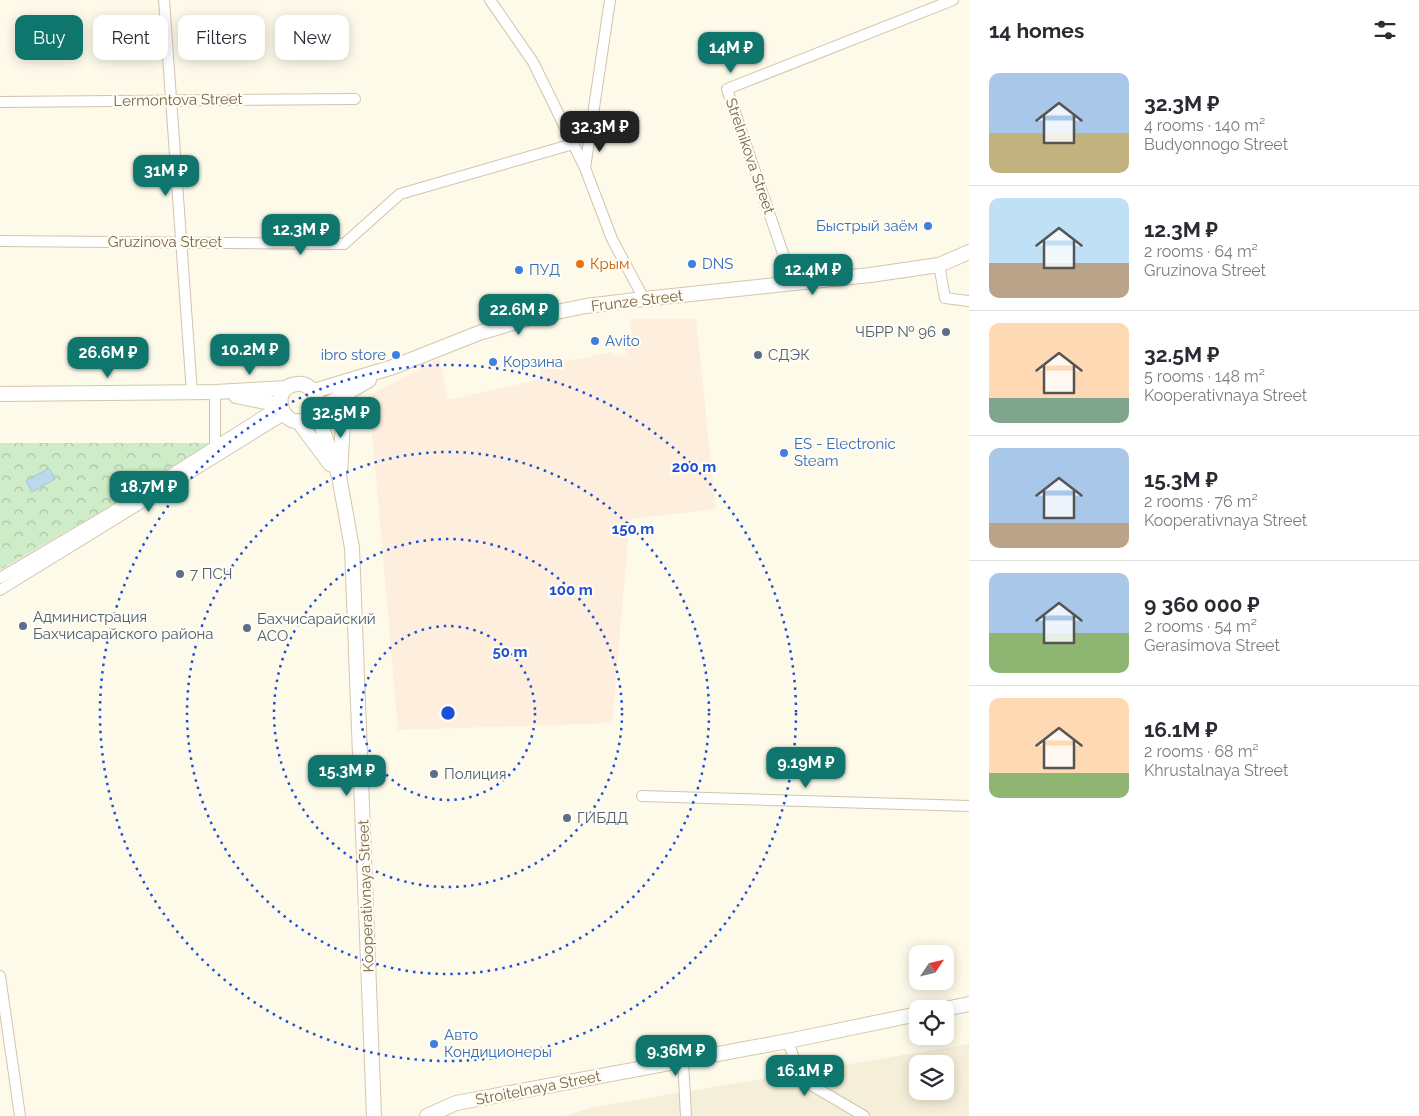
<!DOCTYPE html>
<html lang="en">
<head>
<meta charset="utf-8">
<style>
	:root { --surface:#fff; --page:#f2f2f3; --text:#2b2b33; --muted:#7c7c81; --line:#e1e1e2; --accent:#0f766e }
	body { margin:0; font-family:Raleway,sans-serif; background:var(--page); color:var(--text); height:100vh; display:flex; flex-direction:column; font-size:19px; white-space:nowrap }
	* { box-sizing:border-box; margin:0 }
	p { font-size:16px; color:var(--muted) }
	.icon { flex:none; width:28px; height:28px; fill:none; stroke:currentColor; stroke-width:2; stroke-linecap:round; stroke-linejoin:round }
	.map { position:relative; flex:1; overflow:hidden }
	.panel { display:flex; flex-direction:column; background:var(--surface); width:450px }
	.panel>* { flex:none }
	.guide { position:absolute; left:15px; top:15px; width:475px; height:45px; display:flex; gap:10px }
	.needle { width:32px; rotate:55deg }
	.buttons { position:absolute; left:909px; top:945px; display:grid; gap:10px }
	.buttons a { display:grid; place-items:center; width:45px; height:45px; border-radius:10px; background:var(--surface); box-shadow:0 2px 12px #0003; font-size:25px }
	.price { position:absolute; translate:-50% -42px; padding:0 11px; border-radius:10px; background:var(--accent); color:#fff; font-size:16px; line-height:32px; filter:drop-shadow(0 1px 2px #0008) }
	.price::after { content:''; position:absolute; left:50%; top:30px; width:15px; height:11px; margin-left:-8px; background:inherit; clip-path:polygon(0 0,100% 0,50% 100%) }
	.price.selected { background:#222; color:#fff }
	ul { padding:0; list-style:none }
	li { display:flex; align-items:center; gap:15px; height:125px; padding:0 20px }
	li+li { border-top:1px solid var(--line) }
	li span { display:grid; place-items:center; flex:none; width:140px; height:100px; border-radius:10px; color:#555 }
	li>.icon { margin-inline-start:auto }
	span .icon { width:60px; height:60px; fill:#fffc; stroke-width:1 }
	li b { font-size:21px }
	h2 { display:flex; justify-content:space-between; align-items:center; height:60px; padding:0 20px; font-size:21px }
	.chip { padding:0 18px; border-radius:10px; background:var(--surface); box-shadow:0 2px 12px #0003; font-size:18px; line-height:45px }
	.chip.selected { background:var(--accent); color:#fff }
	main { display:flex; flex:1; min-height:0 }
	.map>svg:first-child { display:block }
	.residential { fill:#f5eed8; fill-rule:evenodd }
	.commercial { fill:#feeedd }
	.park { fill:url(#park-crowns) }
	.water { fill:#bcd9e9; stroke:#a2c6db }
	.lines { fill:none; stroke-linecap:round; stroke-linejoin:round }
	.minor-casing { stroke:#d1c4ae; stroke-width:12 }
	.secondary-casing { stroke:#d4c6ac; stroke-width:16 }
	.minor { stroke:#fff; stroke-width:10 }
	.secondary { stroke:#fff; stroke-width:14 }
	.ring { fill:none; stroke:#1d4ed8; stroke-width:2.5; stroke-dasharray:2.5 5 }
	.shop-dot { fill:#3f7fe0; stroke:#fffcf1; stroke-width:2 }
	.food-dot { fill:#e8710a; stroke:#fffcf1; stroke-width:2 }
	.service-dot { fill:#5c6f8a; stroke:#fffcf1; stroke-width:2 }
	.labels { text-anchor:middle; stroke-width:4.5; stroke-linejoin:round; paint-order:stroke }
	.street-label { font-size:15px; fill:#7a654b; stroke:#fffcf1 }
	.shop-label { font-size:15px; fill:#366cbe; stroke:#fffcf1; text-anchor:start }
	.food-label { font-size:15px; fill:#c56008; stroke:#fffcf1; text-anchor:start }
	.service-label { font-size:15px; fill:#4e5e75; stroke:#fffcf1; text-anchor:start }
	.centre { fill:#1d4ed8; stroke:#fffcf1; stroke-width:2.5 }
	.ring-label { font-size:15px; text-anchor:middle; font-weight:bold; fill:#1d4ed8; stroke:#fffcf1; stroke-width:4.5; stroke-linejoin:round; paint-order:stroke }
</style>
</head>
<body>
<main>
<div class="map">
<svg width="969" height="1116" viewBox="0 0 969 1116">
	<defs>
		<pattern id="park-crowns" width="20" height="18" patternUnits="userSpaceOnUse" patternTransform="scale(1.25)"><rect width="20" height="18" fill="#ceecc7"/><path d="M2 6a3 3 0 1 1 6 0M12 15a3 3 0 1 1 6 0" fill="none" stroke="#acc3a4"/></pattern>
	</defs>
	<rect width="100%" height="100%" fill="#fdfaea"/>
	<path class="residential" d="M969 1044V1116H565L594 1107ZM918 1064H945V1091H918Z"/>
	<path class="commercial" d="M629 319H696L716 509 630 519 612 723 398 730 369 396 439 358 448 400 541 379 540 367 612 352 613 357 626 354 625 349 635 347Z"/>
	<path class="park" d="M0 443H219L0 570Z"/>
	<path class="water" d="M49 468 55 479 32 492 26 481Z"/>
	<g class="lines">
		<g class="minor-casing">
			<path id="minor" d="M164 0 192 393
				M490 0 533 62 585 168
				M610 0 585 168 612 239 644 299
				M0 102 355 99
				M0 241 344 244 400 194 573 144
				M939 265 945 298 969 301
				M793 283 727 89 953 0
				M215 451V392
				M0 578 110 513 271 411 280 399
				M0 590 284 415
				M642 796 969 806
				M0 976 20 1116
				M788 1041 799 1074 806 1082 864 1116
				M683 1061 686 1116"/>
		</g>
		<g class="secondary-casing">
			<path id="secondary" d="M314 391 393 367 479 333 537 316 586 306 644 299 870 275 939 265 969 252
				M0 394 215 392 287 388
				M236 396 280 405
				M316 411 339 476 352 548 374 1116
				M316 411V396C312 389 306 383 298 384 263 386 287 445 316 411L369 380
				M298 421 330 464
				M340 471 345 394
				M945 1009 969 1004
				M427 1116 456 1103 788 1041 918 1014"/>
		</g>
		<use href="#minor" class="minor"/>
		<use href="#secondary" class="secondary"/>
	</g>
	<g class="ring">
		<circle cx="448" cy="713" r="87"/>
		<circle cx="448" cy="713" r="174"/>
		<circle cx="448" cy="713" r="261"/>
		<circle cx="448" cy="713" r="348"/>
	</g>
	<g class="shop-dot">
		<circle cx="928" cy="226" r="5"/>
		<circle cx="692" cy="264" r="5"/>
		<circle cx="519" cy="270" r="5"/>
		<circle cx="595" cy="341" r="5"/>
		<circle cx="396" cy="355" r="5"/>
		<circle cx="493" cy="362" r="5"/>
		<circle cx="784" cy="453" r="5"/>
		<circle cx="434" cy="1044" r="5"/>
	</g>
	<circle class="food-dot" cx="580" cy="264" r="5"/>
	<g class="service-dot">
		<circle cx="946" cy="332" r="5"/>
		<circle cx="758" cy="355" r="5"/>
		<circle cx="180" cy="574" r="5"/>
		<circle cx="23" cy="626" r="5"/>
		<circle cx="247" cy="628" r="5"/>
		<circle cx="434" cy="774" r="5"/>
		<circle cx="567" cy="818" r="5"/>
	</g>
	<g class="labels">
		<g class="street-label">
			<text transform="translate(178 100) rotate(-1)" y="5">Lermontova Street</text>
			<text transform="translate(750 156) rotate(71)" y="5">Strelnikova Street</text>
			<text x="165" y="247">Gruzinova Street</text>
			<text transform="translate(637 301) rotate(-7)" y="5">Frunze Street</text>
			<text transform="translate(366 896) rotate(-92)" y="5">Kooperativnaya Street</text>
			<text transform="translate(538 1088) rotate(-11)" y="5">Stroitelnaya Street</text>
		</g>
		<g class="shop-label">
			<text x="918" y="231" text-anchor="end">Быстрый заём</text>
			<text x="702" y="269">DNS</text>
			<text x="529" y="275">ПУД</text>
			<text x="605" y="346">Avito</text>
			<text x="386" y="360" text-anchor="end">ibro store</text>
			<text x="503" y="367">Корзина</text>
			<text x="794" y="449">ES - Electronic<tspan x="794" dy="17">Steam</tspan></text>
			<text x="444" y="1040">Авто<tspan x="444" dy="17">Кондиционеры</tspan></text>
		</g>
		<g class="food-label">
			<text x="590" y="269">Крым</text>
		</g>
		<g class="service-label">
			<text x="936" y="337" text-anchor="end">ЧБРР № 96</text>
			<text x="768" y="360">СДЭК</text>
			<text x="190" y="579">7 ПСЧ</text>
			<text x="33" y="622">Администрация<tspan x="33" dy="17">Бахчисарайского района</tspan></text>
			<text x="257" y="624">Бахчисарайский<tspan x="257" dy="17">АСО</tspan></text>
			<text x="444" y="779">Полиция</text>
			<text x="577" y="823">ГИБДД</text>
		</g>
	</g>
	<circle cx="448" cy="713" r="8" class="centre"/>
	<g class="ring-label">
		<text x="694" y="472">200 m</text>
		<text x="633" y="534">150 m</text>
		<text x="571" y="595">100 m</text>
		<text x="510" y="657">50 m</text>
	</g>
</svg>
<div class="buttons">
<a><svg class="needle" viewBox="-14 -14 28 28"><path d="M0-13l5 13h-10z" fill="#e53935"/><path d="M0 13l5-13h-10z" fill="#7c7c81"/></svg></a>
<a><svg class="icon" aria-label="locate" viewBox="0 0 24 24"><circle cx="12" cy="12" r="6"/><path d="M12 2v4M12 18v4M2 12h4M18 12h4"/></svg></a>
<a><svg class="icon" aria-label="layers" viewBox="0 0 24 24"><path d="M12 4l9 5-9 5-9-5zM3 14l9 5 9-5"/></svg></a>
</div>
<b class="price" style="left:731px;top:74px">14M ₽</b>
<b class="price selected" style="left:600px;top:153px">32.3M ₽</b>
<b class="price" style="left:166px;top:197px">31M ₽</b>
<b class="price" style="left:301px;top:256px">12.3M ₽</b>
<b class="price" style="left:813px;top:296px">12.4M ₽</b>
<b class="price" style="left:519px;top:336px">22.6M ₽</b>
<b class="price" style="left:250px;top:376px">10.2M ₽</b>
<b class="price" style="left:108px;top:379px">26.6M ₽</b>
<b class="price" style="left:341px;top:439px">32.5M ₽</b>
<b class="price" style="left:149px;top:513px">18.7M ₽</b>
<b class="price" style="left:806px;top:789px">9.19M ₽</b>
<b class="price" style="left:347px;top:797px">15.3M ₽</b>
<b class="price" style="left:676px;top:1077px">9.36M ₽</b>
<b class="price" style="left:805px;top:1097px">16.1M ₽</b>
<div class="guide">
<a class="chip selected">Buy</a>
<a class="chip">Rent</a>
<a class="chip">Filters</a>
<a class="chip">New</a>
</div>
</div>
<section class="panel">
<h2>14 homes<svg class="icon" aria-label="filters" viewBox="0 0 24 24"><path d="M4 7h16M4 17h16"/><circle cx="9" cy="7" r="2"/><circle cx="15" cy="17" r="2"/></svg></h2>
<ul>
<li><span style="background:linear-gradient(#a9c7e8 60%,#c2b280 0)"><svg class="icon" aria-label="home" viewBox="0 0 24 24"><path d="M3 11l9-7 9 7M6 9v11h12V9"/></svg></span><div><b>32.3M ₽</b><p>4 rooms · 140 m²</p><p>Budyonnogo Street</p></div></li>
<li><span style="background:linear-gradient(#bfe0f5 65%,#b9a48a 0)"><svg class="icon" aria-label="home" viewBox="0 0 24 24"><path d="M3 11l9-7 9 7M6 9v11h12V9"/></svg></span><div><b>12.3M ₽</b><p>2 rooms · 64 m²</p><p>Gruzinova Street</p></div></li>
<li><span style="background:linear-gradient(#ffd9b3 75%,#7fa58c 0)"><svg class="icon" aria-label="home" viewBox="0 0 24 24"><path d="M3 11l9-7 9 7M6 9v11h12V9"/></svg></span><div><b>32.5M ₽</b><p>5 rooms · 148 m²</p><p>Kooperativnaya Street</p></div></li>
<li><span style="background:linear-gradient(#a9c7e8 75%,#b9a48a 0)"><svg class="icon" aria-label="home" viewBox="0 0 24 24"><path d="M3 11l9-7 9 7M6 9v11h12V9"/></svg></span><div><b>15.3M ₽</b><p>2 rooms · 76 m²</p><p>Kooperativnaya Street</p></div></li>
<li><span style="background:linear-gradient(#a9c7e8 60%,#8fb573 0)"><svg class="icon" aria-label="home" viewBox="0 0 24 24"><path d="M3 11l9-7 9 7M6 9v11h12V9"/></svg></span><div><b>9 360 000 ₽</b><p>2 rooms · 54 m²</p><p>Gerasimova Street</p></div></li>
<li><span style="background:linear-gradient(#ffd9b3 75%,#8fb573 0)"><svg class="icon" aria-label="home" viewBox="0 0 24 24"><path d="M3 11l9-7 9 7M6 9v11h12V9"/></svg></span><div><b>16.1M ₽</b><p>2 rooms · 68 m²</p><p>Khrustalnaya Street</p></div></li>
</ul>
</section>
</main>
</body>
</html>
